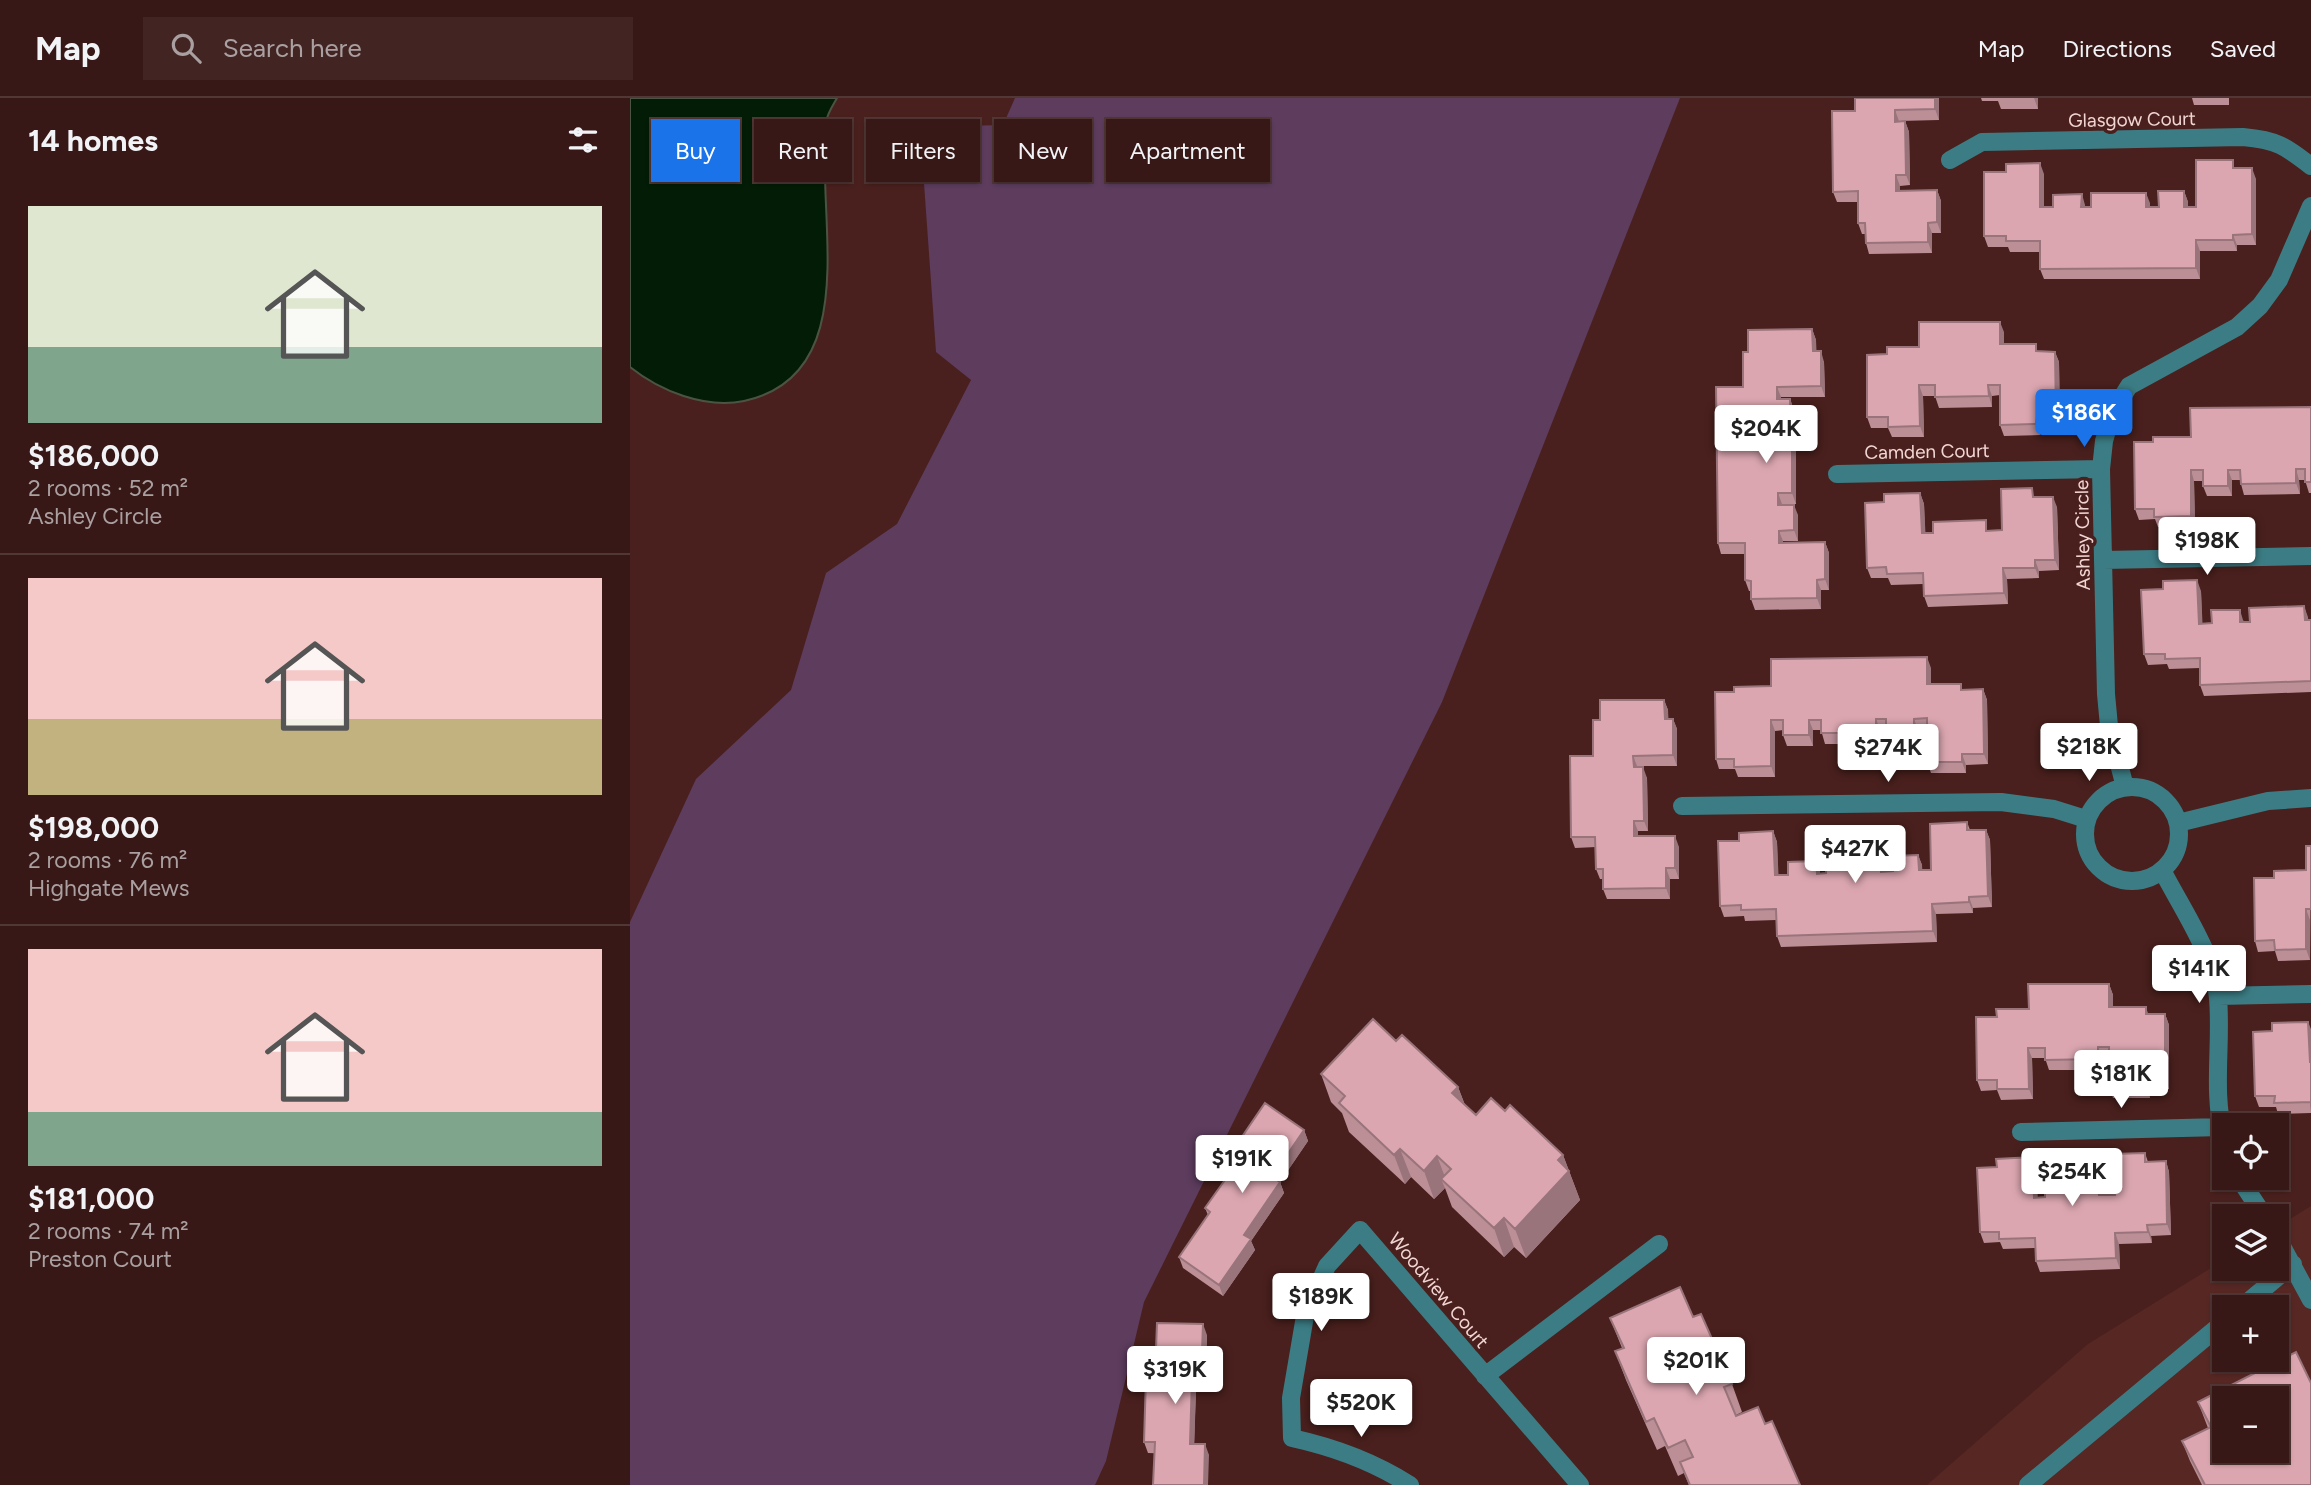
<!DOCTYPE html>
<html lang="en">
<head>
<meta charset="utf-8">
<style>
	:root { --surface:#371816; --page:#422523; --text:#f1f3f6; --muted:#aaa0a1; --line:#513735; --accent:#1a73e8 }
	body { margin:0; font-family:Figtree,sans-serif; background:var(--page); color:var(--text); height:100vh; display:flex; flex-direction:column; font-size:26px; white-space:nowrap }
	* { box-sizing:border-box; margin:0 }
	p { font-size:23px; color:var(--muted) }
	.icon { flex:none; width:38px; height:38px; fill:none; stroke:currentColor; stroke-width:2; stroke-linecap:round; stroke-linejoin:round }
	.map { position:relative; flex:1; overflow:hidden }
	.side { display:flex; flex-direction:column; background:var(--surface); width:630px }
	.side>* { flex:none }
	.banner { position:absolute; left:21px; top:21px; width:665px; height:63px; display:flex; gap:14px }
	.controls { position:absolute; left:1582px; top:1015px; display:grid; gap:14px }
	.controls a { display:grid; place-items:center; width:77px; height:77px; border-radius:0px; background:var(--surface); box-shadow:0 2px 5px #0004,0 0 0 2px var(--line); font-size:35px }
	.price { position:absolute; translate:-50% -60px; padding:0 16px; border-radius:7px; background:#fff; color:#222; font-size:23px; line-height:46px; filter:drop-shadow(0 2px 4px #0008) }
	.price::after { content:''; position:absolute; left:50%; top:42px; width:21px; height:16px; margin-left:-10px; background:inherit; clip-path:polygon(0 0,100% 0,50% 100%) }
	.price.active { background:var(--accent); color:#fff }
	ul { padding:0; list-style:none }
	li { display:grid; align-content:center; gap:14px; height:371px; padding:0 28px }
	li+li { border-top:2px solid var(--line) }
	li span { display:grid; place-items:center; height:217px; border-radius:0px; color:#555 }
	li>.icon { margin-inline-start:auto }
	span .icon { width:126px; height:126px; fill:#fffc; stroke-width:1 }
	li b { font-size:30px }
	h2 { display:flex; justify-content:space-between; align-items:center; height:84px; padding:0 28px; font-size:30px }
	.chip { padding:0 24px; border-radius:0px; background:var(--surface); box-shadow:0 2px 5px #0004,0 0 0 2px var(--line); font-size:24px; line-height:63px }
	.chip.active { background:var(--accent); color:#fff }
	header { display:flex; align-items:center; gap:42px; box-sizing:border-box; height:98px; padding:0 35px; background:var(--surface); border-bottom:2px solid var(--line) }
	header strong { font-size:33px }
	nav { display:flex; gap:38px; margin-inline-start:auto; font-size:24px }
	.search { width:490px; height:63px; background:var(--page); display:flex; align-items:center; gap:18px; box-sizing:border-box; padding:0 24px; border-radius:0px; color:var(--muted); font-size:26px }
	main { display:flex; flex:1; min-height:0 }
	.map>svg:first-child { display:block }
	.built { fill:#572724; fill-rule:evenodd }
	.green { fill:#5d3c5e }
	.water { fill:#031c05; stroke:#4b5443; stroke-width:2 }
	.lines { fill:none; stroke-linecap:round; stroke-linejoin:round }
	.minor { stroke:#3c7d85; stroke-width:18 }
	.wall { fill:#bc8f97 }
	.shaded-wall { fill:#99747b }
	.building { fill:#dba6b0; stroke:#99747b; stroke-width:2; fill-rule:evenodd }
	.labels { text-anchor:middle; stroke-width:7; stroke-linejoin:round; paint-order:stroke }
	.street-label { font-size:19px; fill:#f2d6d3; stroke:#49201d }
</style>
</head>
<body>
<header>
<strong>Map</strong>
<div class="search"><svg class="icon" aria-label="search" viewBox="0 0 24 24"><circle cx="10" cy="10" r="6"/><path d="M15 15l6 6"/></svg>Search here</div>
<nav><a>Map</a><a>Directions</a><a>Saved</a></nav>
</header>
<main>
<section class="side">
<h2>14 homes<svg class="icon" aria-label="filters" viewBox="0 0 24 24"><path d="M4 7h16M4 17h16"/><circle cx="9" cy="7" r="2"/><circle cx="15" cy="17" r="2"/></svg></h2>
<ul>
<li><span style="background:linear-gradient(#dfe7d0 65%,#7fa58c 0)"><svg class="icon" aria-label="home" viewBox="0 0 24 24"><path d="M3 11l9-7 9 7M6 9v11h12V9"/></svg></span><div><b>$186,000</b><p>2 rooms · 52 m²</p><p>Ashley Circle</p></div></li>
<li><span style="background:linear-gradient(#f6c9c9 65%,#c2b280 0)"><svg class="icon" aria-label="home" viewBox="0 0 24 24"><path d="M3 11l9-7 9 7M6 9v11h12V9"/></svg></span><div><b>$198,000</b><p>2 rooms · 76 m²</p><p>Highgate Mews</p></div></li>
<li><span style="background:linear-gradient(#f6c9c9 75%,#7fa58c 0)"><svg class="icon" aria-label="home" viewBox="0 0 24 24"><path d="M3 11l9-7 9 7M6 9v11h12V9"/></svg></span><div><b>$181,000</b><p>2 rooms · 74 m²</p><p>Preston Court</p></div></li>
</ul>
</section>
<div class="map">
<svg width="1681" height="1387" viewBox="0 0 1681 1387">
	<rect width="100%" height="100%" fill="#49201d"/>
	<path class="built" d="M1681 1108V1387H1297L1458 1246 1594 1162V1171H1647V1129ZM1594 1209H1647V1262H1594ZM1594 1300H1647V1353H1594Z"/>
	<path class="green" d="M385 0H1050L812 604 514 1204 476 1363 465 1387H0V824L66 681 161 592 196 475 267 426 341 282 306 254 290 29 373 27Z"/>
	<path class="water" d="M0 0H207C203 7 197 16 196 24 194 34 195 46 195 56 192 139 226 279 114 303 75 311 30 293 0 269Z"/>
	<g class="lines">
		<path class="minor" d="M1320 62 1352 44 1613 39C1647 42 1655 48 1681 68
			M1207 376 1471 371
			M1473 462 1681 458
			M1455 736a47 47 0 1 1 94 0a47 47 0 1 1-94 0Z
			M1495 689 1479 628 1476 596 1471 371 1474 343 1482 315 1499 288 1607 229 1630 208 1649 182 1681 108
			M1052 708 1371 704 1424 711 1456 721
			M1548 725 1638 703 1681 700
			M1532 772C1551 809 1585 858 1588 900 1592 947 1582 993 1594 1039
			M1588 898 1681 896
			M1391 1034 1592 1029
			M1609 1080 1634 1118
			M1647 1139 1681 1202
			M1612 1209 1663 1166
			M855 1278 1029 1146
			M780 1387C744 1364 703 1349 662 1340L661 1300 675 1218 697 1168 730 1132 950 1387
			M1398 1387 1594 1224"/>
	</g>
	<path class="wall" d="M1309 0V22L1269 23H1275L1279 34 1280 87 1270 88V93L1307 92 1311 103V135H1302V155L1239 156 1236 145 1235 136H1232L1228 125V104H1207L1203 94 1225 13Z
		M1351 0H1408V11H1371L1368 3H1352Z
		M1562 0H1599V7H1564Z
		M1606 70 1626 81V147H1607V153H1570V181H1414L1410 171V154H1380L1378 149H1358L1354 138 1414 76V109L1455 107V109H1461L1516 95 1520 109H1529L1554 93 1558 104V109H1566Z
		M1182 231 1186 242V253L1194 264 1195 299H1151V301H1160L1164 312V341H1162L1166 350V406H1152V407L1168 417V443H1153V445L1195 444 1199 455V492H1191V511L1125 512 1121 501V493H1119L1115 482V456H1091L1088 445 1118 254Z
		M1374 234V246L1409 253 1425 254 1429 264 1430 329H1410V337L1374 338 1370 327V297L1362 298V309L1309 310 1305 298H1293L1294 339H1262L1258 330H1241L1237 319 1257 256 1289 249Z
		M1681 309V395H1679L1675 382H1669L1670 396 1614 397 1611 386V382H1602V398H1577L1573 388V383H1564L1565 429H1528L1525 421 1509 422 1505 411 1523 344 1561 339Z
		M1290 395 1294 406 1295 435 1372 432 1406 399 1427 409 1429 472 1409 473V480L1377 481 1378 506 1298 509 1294 498 1293 486 1261 487 1258 480H1241L1237 470 1254 404Z
		M1571 493 1572 526 1613 522 1614 524H1620L1674 508 1678 522H1681V594L1574 598 1570 587V570L1539 571 1537 566 1518 567 1514 556Z
		M1301 570V586L1333 592 1353 591 1357 602 1358 666 1336 667V675H1301L1297 664V631L1288 632V644L1260 645 1256 632H1250V646H1195L1191 632H1183V648H1157L1153 637V632L1145 633V679H1108L1105 671H1089L1086 661 1104 594 1141 588Z
		M1034 602 1038 612V621H1043L1047 631V668H1007L1017 680 1018 733H1008V738L1049 749V781H1040V801H977L973 791V781H970L966 771V749L945 750 941 739 963 658Z
		M1337 724 1340 732H1356L1360 742 1362 809 1343 810V815L1306 816 1307 844 1151 849 1147 838 1146 822 1115 823 1114 818 1094 819 1090 808 1109 743 1143 733 1147 744 1148 777H1158L1186 763 1190 776 1255 770V774L1263 773 1288 757 1292 767V772H1301Z
		M1681 748 1680 862 1648 863 1645 853 1628 854 1625 843 1644 780 1676 772Z
		M1479 886 1483 897V909H1516L1518 916H1535L1539 927V991H1520V1000H1483L1479 989V960H1472V972H1419L1415 960H1402L1403 1001 1371 1002 1367 992 1351 993 1347 982 1367 919 1399 911Z
		M1678 924 1681 1015 1648 1016 1646 1009H1629L1625 998 1642 933Z
		M766 943 828 989 835 1007 846 1017 875 1013 933 1057 950 1102 896 1160 884 1149 874 1159 822 1109 815 1090 804 1101 781 1079 775 1086 719 1034 712 1015 701 1004 691 976Z
		M674 1032 678 1043 650 1084 654 1095 621 1143 625 1152 593 1198 553 1170 549 1159 578 1117 575 1110 608 1063 606 1062 603 1052Z
		M1515 1055 1518 1064 1536 1063 1539 1074 1541 1137 1521 1138 1522 1145 1489 1146 1490 1171 1410 1174 1406 1163V1150L1373 1151 1370 1144 1354 1145 1350 1134 1403 1059 1407 1070V1100L1415 1099 1468 1087 1472 1097H1485Z
		M1063 1219 1102 1286 1112 1314 1106 1317V1318L1135 1326 1170 1387H1059L1054 1375 1048 1378 1035 1348 1027 1352 996 1282 985 1253 992 1250 980 1220Z
		M577 1237 575 1291H566L564 1346 579 1357 518 1355 514 1344 525 1279Z
		M1568 1304 1681 1387H1572L1560 1363 1552 1343 1578 1330Z"/>
	<path class="shaded-wall" d="M1305 0H1309V22L1305 11Z
		M1404 0H1408V11Z
		M1265 12 1269 23V34L1265 24Z
		M1275 23 1279 34 1280 87 1276 77Z
		M1410 65 1414 76V120L1410 109Z
		M1622 70 1626 81V147L1622 136Z
		M1266 77 1270 88V103L1266 93Z
		M1307 92 1311 103V135L1307 124Z
		M1554 93 1558 104V119L1554 109Z
		M1516 95 1520 105V120L1516 109Z
		M1452 96 1455 107V120L1451 109Z
		M1298 125 1302 135V155L1298 144Z
		M1603 137 1607 147V153L1603 142Z
		M1566 142 1570 153V181L1566 170Z
		M1370 224 1374 234V257L1370 246Z
		M1182 231 1186 242 1187 264 1183 253Z
		M1191 253 1194 264 1195 299 1191 288Z
		M1425 254 1429 264 1430 329 1426 318Z
		M1289 287 1293 298 1294 339 1290 328Z
		M1358 287 1362 298V309L1359 298Z
		M1147 289 1151 299V312L1147 301Z
		M1160 301 1164 312V341L1161 330Z
		M1407 318 1410 329V337L1406 326Z
		M1162 339 1166 350V406L1162 395Z
		M1666 371 1669 382 1670 396 1666 385Z
		M1561 372 1564 383 1565 429 1561 418Z
		M1598 372 1602 382V398L1598 388Z
		M1148 395 1152 406V418L1148 407Z
		M1290 395 1294 406 1296 446 1292 435Z
		M1423 399 1427 409 1429 472 1425 462Z
		M1164 407 1168 417V443L1164 432Z
		M1149 433 1153 443V456L1149 445Z
		M1195 444 1199 455V492L1195 481Z
		M1405 462 1409 473V480L1405 470Z
		M1373 470 1377 481 1378 506 1374 495Z
		M1187 482 1191 492V511L1187 500Z
		M1567 482 1571 493 1573 536 1569 526Z
		M1674 508 1678 519 1679 533 1675 522Z
		M1610 512 1613 522 1614 535 1610 524Z
		M1297 559 1301 570V597L1297 586Z
		M1353 591 1357 602 1358 666 1354 656Z
		M1034 602 1038 612 1039 632 1035 621Z
		M1043 621 1047 631V668L1043 657Z
		M1246 621 1250 632V646L1246 635Z
		M1284 621 1288 632V644L1284 634Z
		M1141 622 1145 633V679L1141 668Z
		M1179 622 1183 632V648L1179 637Z
		M1332 656 1336 667V675L1332 664Z
		M1003 658 1007 668V680L1004 669Z
		M1013 669 1017 680 1018 733 1014 723Z
		M1004 723 1008 733V749L1004 738Z
		M1356 732 1360 742 1362 809 1358 798Z
		M1143 733 1147 744 1149 788 1145 777Z
		M1045 738 1049 749V781L1045 770Z
		M1288 757 1292 767 1293 783 1289 772Z
		M1251 760 1255 770V785L1251 774Z
		M1186 763 1190 773 1191 787 1187 776Z
		M1036 770 1040 781V801L1036 790Z
		M1339 799 1343 810V815L1339 804Z
		M1302 806 1306 816 1307 844 1303 833Z
		M1676 811 1680 822V862L1676 851Z
		M1479 886 1483 897V920L1479 909Z
		M1535 916 1539 927V991L1535 980Z
		M1678 924 1681 931V967L1680 964Z
		M1468 949 1472 960V972L1468 961Z
		M1398 950 1402 960 1403 1001 1399 991Z
		M1516 981 1520 991V1000L1516 989Z
		M828 989 839 1018 822 995Z
		M674 1032 678 1043 646 1090 642 1079Z
		M770 1051 781 1079 775 1086 764 1057Z
		M933 1057 950 1102 896 1160 885 1131 928 1062Z
		M807 1058 818 1087 811 1081 815 1090 804 1101 794 1073Z
		M1403 1059 1407 1070 1408 1110 1404 1100Z
		M1536 1063 1539 1074 1541 1137 1537 1126Z
		M650 1084 654 1095 621 1143 625 1152 593 1198 589 1187 614 1137Z
		M874 1120 884 1149 874 1159 864 1130Z
		M1517 1127 1521 1138 1522 1145 1518 1134Z
		M1485 1135 1489 1146 1490 1171 1486 1160Z
		M573 1226 577 1237 575 1291 571 1281Z
		M562 1280 566 1291 564 1356 560 1346Z
		M575 1346 579 1357 578 1387H574Z"/>
	<path class="building" d="M1225 0H1305V11L1265 12V24L1275 23 1276 77H1266V93L1307 92V124L1298 125V144L1236 145 1235 125H1228V93L1203 94 1202 13H1225Z
		M1566 62H1603V70H1622V136L1603 137V142H1566V170L1410 171V143H1376V138H1354V74H1376V66L1410 65V109H1423V97L1452 96 1451 109H1461V95H1516V109H1529L1528 93H1554V109H1566Z
		M1289 224H1370V246H1406V253L1425 254 1426 318H1407L1406 326 1370 327V287H1358L1359 298 1305 299V287H1289L1290 328 1258 329V319H1237V257L1257 256V249H1289Z
		M1182 231 1183 253H1191V288L1147 289V301H1160L1161 330H1147L1148 340 1162 339V395H1148V407H1164V432L1149 433V445L1195 444V481L1187 482V500L1121 501V483L1115 482V445H1088L1086 289H1113V254H1118V232Z
		M1681 309V384H1675V371H1666V385L1611 386 1610 372H1598V388H1573V372H1561V418L1524 419V411H1505L1504 344H1523V339H1561L1560 310Z
		M1402 390 1403 399H1423L1425 462H1405V470H1373L1374 495 1294 498 1293 475 1257 476 1256 469 1237 470 1235 405 1254 404V396L1290 395 1292 435H1303V424L1356 422V433L1372 432 1371 391Z
		M1567 482 1569 526 1582 525 1581 512H1610V524H1620L1619 510 1674 508 1675 522H1681V583L1570 587V560L1535 561V556H1514L1511 492 1533 491V483Z
		M1297 559V586H1331V592L1353 591 1354 656H1332V664H1297V620L1284 621V634H1256V621H1246V635H1191V622H1179V637H1153V622H1141V668L1104 669V661H1086L1085 594H1104V589L1141 588V561Z
		M970 602H1034L1035 621H1043V657L1003 658 1004 669H1013L1014 723H1004V738H1045V770H1036V790L973 791V771H966L965 739H941L940 658H963V622H970Z
		M1337 724V732H1356L1358 798 1339 799V804L1302 806 1303 833 1147 838 1146 811 1111 812V807L1090 808 1088 743H1109V735L1143 733 1145 777H1158V764L1186 763 1187 776 1196 775V761L1251 760V774L1263 773V758L1288 757 1289 772H1301L1300 726Z
		M1676 748H1681V811H1676V851L1645 852 1644 842 1625 843 1624 780H1644V773L1676 772Z
		M1398 886H1479V909H1516V916H1535V980L1516 981V989H1479V949H1468V961L1415 962V950H1398L1399 991H1367V982H1347L1346 919H1367L1366 911H1399Z
		M743 921 766 943 772 937 828 989 822 995 846 1017 861 1000 875 1013 880 1007 933 1057 928 1062 939 1073 885 1131 874 1120 864 1130 811 1081 821 1071 807 1058 794 1073 770 1051 764 1057 709 1005 715 998 691 976Z
		M1678 924 1680 964H1681V1008V1004L1644 1005 1645 998H1625L1623 934 1642 933V925Z
		M635 1005 674 1032 642 1079 650 1084 614 1137 621 1141 589 1187 549 1159 580 1114 575 1110 612 1058 603 1052Z
		M1515 1055V1064L1536 1063 1537 1126 1517 1127 1518 1134 1485 1135 1486 1160 1406 1163 1405 1140 1369 1141V1134H1350L1347 1070 1367 1069 1366 1061 1403 1059 1404 1100 1415 1099V1089L1468 1087 1469 1097H1485L1483 1056Z
		M1050 1189 1063 1219 1071 1216 1102 1286 1094 1289 1106 1318 1128 1309 1135 1326 1142 1323 1170 1387H1060L1050 1364 1063 1359 1055 1342 1038 1350 1024 1320 1016 1324 985 1253 994 1250 980 1220Z
		M527 1225 573 1226 571 1281 562 1280 560 1346H575L574 1387H523L525 1344H514L516 1279H525Z
		M1666 1254 1681 1285V1387H1575L1552 1343 1581 1329 1568 1304ZM1594 1300H1647V1353H1594Z"/>
	<g class="labels">
		<g class="street-label">
			<text transform="translate(1502 21) rotate(-1)" y="7">Glasgow Court</text>
			<text transform="translate(1297 353) rotate(-1)" y="7">Camden Court</text>
			<text transform="translate(1452 437) rotate(-91)" y="7">Ashley Circle</text>
			<text transform="translate(809 1192) rotate(50)" y="7">Woodview Court</text>
		</g>
	</g>
</svg>
<div class="controls">
<a><svg class="icon" aria-label="locate" viewBox="0 0 24 24"><circle cx="12" cy="12" r="6"/><path d="M12 2v4M12 18v4M2 12h4M18 12h4"/></svg></a>
<a><svg class="icon" aria-label="layers" viewBox="0 0 24 24"><path d="M12 4l9 5-9 5-9-5zM3 14l9 5 9-5"/></svg></a>
<a>+</a>
<a>−</a>
</div>
<b class="price active" style="left:1454px;top:351px">$186K</b>
<b class="price" style="left:1136px;top:367px">$204K</b>
<b class="price" style="left:1577px;top:479px">$198K</b>
<b class="price" style="left:1459px;top:685px">$218K</b>
<b class="price" style="left:1258px;top:686px">$274K</b>
<b class="price" style="left:1225px;top:787px">$427K</b>
<b class="price" style="left:1569px;top:907px">$141K</b>
<b class="price" style="left:1491px;top:1012px">$181K</b>
<b class="price" style="left:612px;top:1097px">$191K</b>
<b class="price" style="left:1442px;top:1110px">$254K</b>
<b class="price" style="left:691px;top:1235px">$189K</b>
<b class="price" style="left:1066px;top:1299px">$201K</b>
<b class="price" style="left:545px;top:1308px">$319K</b>
<b class="price" style="left:731px;top:1341px">$520K</b>
<div class="banner">
<a class="chip active">Buy</a>
<a class="chip">Rent</a>
<a class="chip">Filters</a>
<a class="chip">New</a>
<a class="chip">Apartment</a>
</div>
</div>
</main>
</body>
</html>
